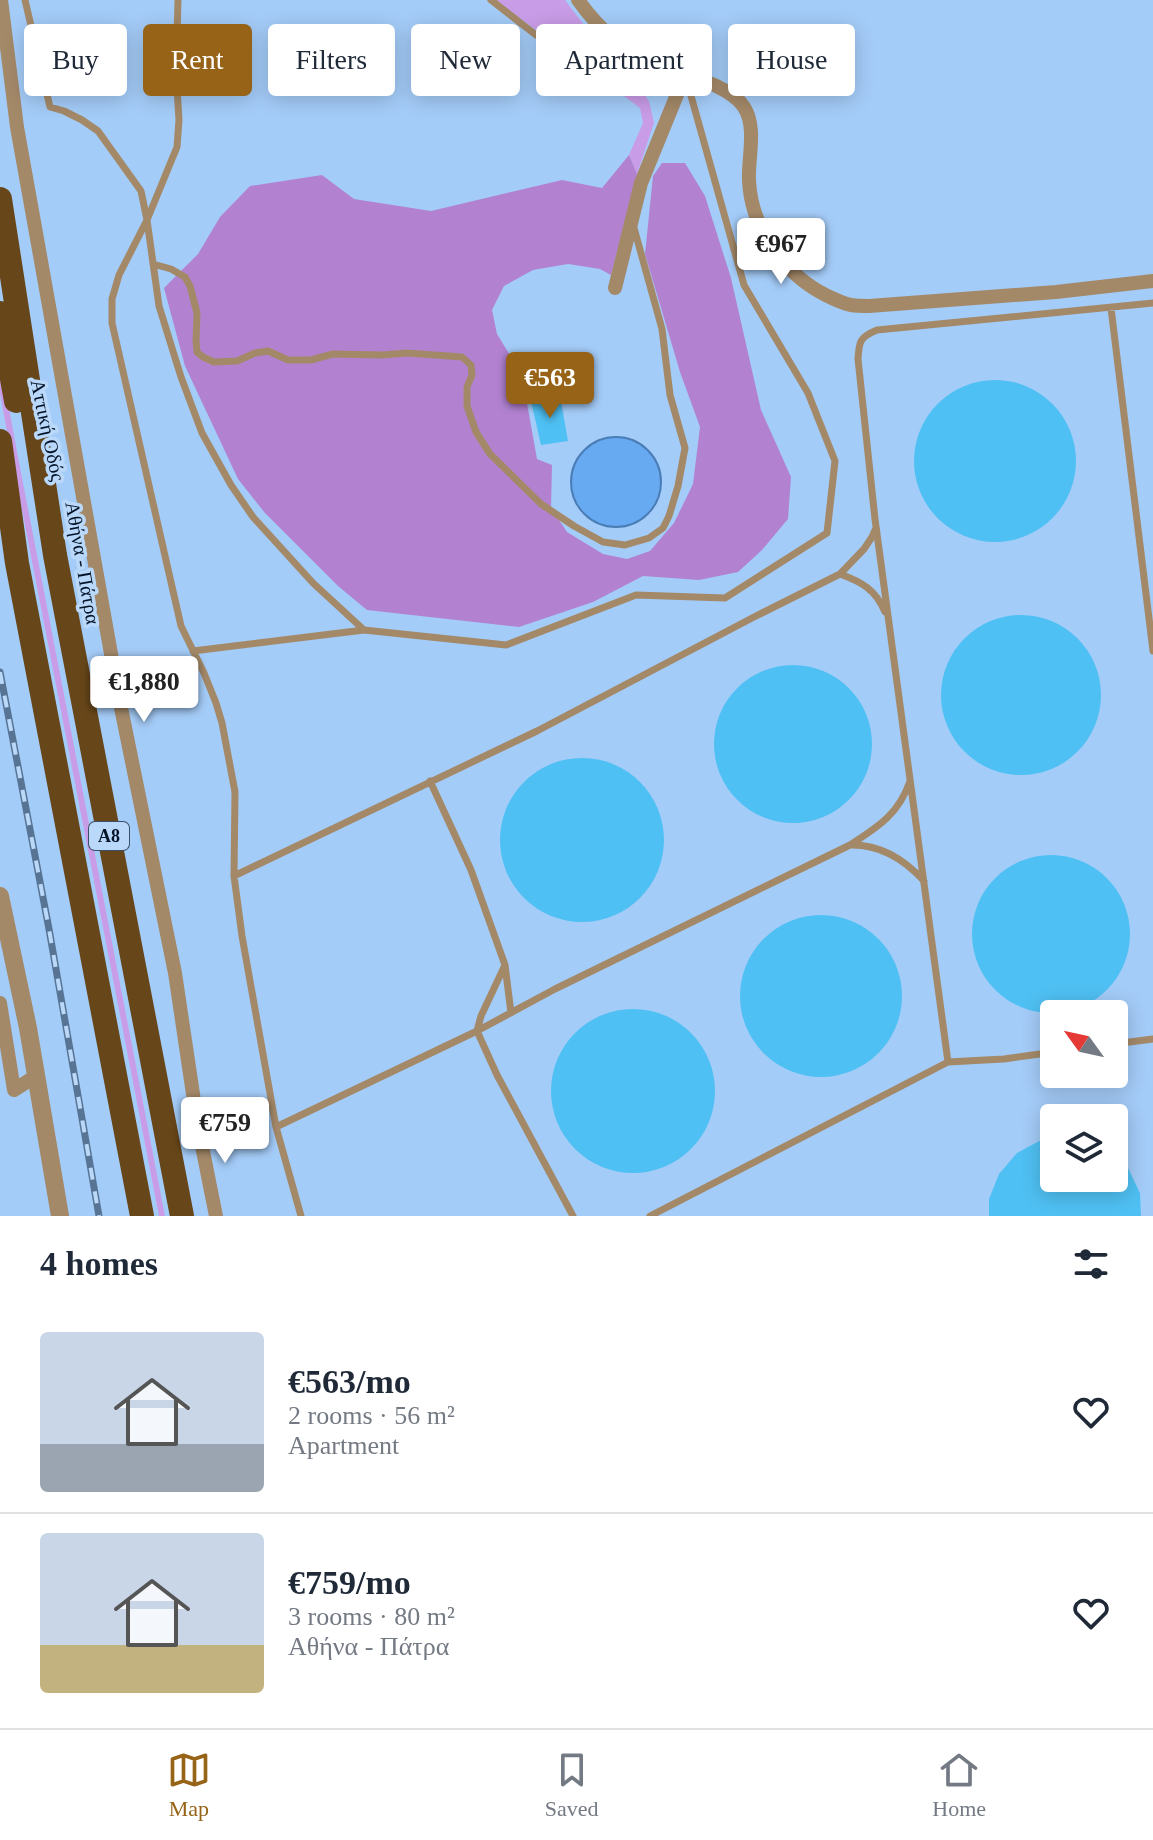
<!DOCTYPE html>
<html lang="en">
<head>
<meta charset="utf-8">
<style>
	:root { --surface:#fff; --page:#f6f6f7; --text:#1f2937; --muted:#747a83; --line:#e0e1e3; --accent:#966317 }
	body { margin:0; font-family:"Times New Roman",serif; background:var(--page); color:var(--text); height:100vh; display:flex; flex-direction:column; font-size:30px; white-space:nowrap }
	* { box-sizing:border-box; margin:0 }
	p { font-size:26px; color:var(--muted) }
	.icon { flex:none; width:44px; height:44px; fill:none; stroke:currentColor; stroke-width:2; stroke-linecap:round; stroke-linejoin:round }
	.map { position:relative; height:1216px; overflow:hidden }
	.sheet { display:flex; flex-direction:column; background:var(--surface); flex:1 }
	.sheet>* { flex:none }
	.hud { position:absolute; left:24px; top:24px; width:1106px; height:72px; display:flex; gap:16px }
	.needle { width:52px; rotate:303deg }
	.tools { position:absolute; left:1040px; top:1000px; display:grid; gap:16px }
	.tools a { display:grid; place-items:center; width:88px; height:88px; border-radius:8px; background:var(--surface); box-shadow:0 4px 20px #0003; font-size:40px }
	.price { position:absolute; translate:-50% -68px; padding:0 18px; border-radius:8px; background:#fff; color:#222; font-size:26px; line-height:52px; filter:drop-shadow(0 2px 4px #0008) }
	.price::after { content:''; position:absolute; left:50%; top:48px; width:24px; height:18px; margin-left:-12px; background:inherit; clip-path:polygon(0 0,100% 0,50% 100%) }
	.price.on { background:var(--accent); color:#fff }
	ul { padding:0; list-style:none }
	li { display:flex; align-items:center; gap:24px; height:200px; padding:0 40px }
	li+li { border-top:2px solid var(--line) }
	li span { display:grid; place-items:center; flex:none; width:224px; height:160px; border-radius:8px; color:#555 }
	li>.icon { margin-inline-start:auto }
	span .icon { width:96px; height:96px; fill:#fffc; stroke-width:1 }
	li b { font-size:34px }
	h2 { display:flex; justify-content:space-between; align-items:center; height:96px; padding:0 40px; font-size:34px }
	.pill { padding:0 28px; border-radius:8px; background:var(--surface); box-shadow:0 4px 20px #0003; font-size:28px; line-height:72px }
	.pill.on { background:var(--accent); color:#fff }
	.tab-bar { display:flex; justify-content:space-around; align-items:center; height:112px; border-top:2px solid var(--line); background:var(--surface); font-size:22px; color:var(--muted) }
	.tab-bar a { display:grid; justify-items:center; gap:4px }
	.tab-bar .on { color:var(--accent) }
	.map>svg:first-child { display:block }
	.green { fill:#c99ce7 }
	.forest { fill:#b282d1 }
	.water { fill:#68aaf2; stroke:#4a7db5; stroke-width:2 }
	.building { fill:#4fc0f3 }
	.lines { fill:none; stroke-linecap:round; stroke-linejoin:round }
	.service { stroke:#a48969; stroke-width:7 }
	.minor { stroke:#a48969; stroke-width:14 }
	.tertiary { stroke:#a48969; stroke-width:18 }
	.motorway { stroke:#674619; stroke-width:24 }
	.rail-casing { stroke:#577494; stroke-width:7 }
	.rail { stroke:#bad8fa; stroke-width:4; stroke-dasharray:12; stroke-linecap:butt }
	.labels { text-anchor:middle; stroke-width:7; stroke-linejoin:round; paint-order:stroke }
	.shield { fill:#bad8fa; stroke:#3a4f67; stroke-width:2 }
	.shield-label { font-size:18px; font-weight:bold; fill:#031428 }
	.street-label { font-size:20px; fill:#031428; stroke:#bad8fa }
</style>
</head>
<body>
<div class="map">
<svg width="1153" height="1216" viewBox="0 0 1153 1216">
	<rect width="100%" height="100%" fill="#a4ccf8"/>
	<path class="green" d="M496 0H565L591 34 632 77 649 101 654 123 637 174 629 155 643 123 640 108Z
		M0 358 17 452 165 1216H159L11 453 0 394Z"/>
	<path class="forest" d="M629 155 637 174 611 275 600 269 568 264 533 270 504 286 492 310 497 334 522 375 537 459 552 465 551 508 567 532 603 554 627 559 650 551 674 523 693 484 700 427 680 372 645 254 653 176 662 163H685L705 196 731 278 761 410 791 477 788 519 762 550 738 572 699 580 643 576 593 602 519 627 367 610 338 586 265 513 238 479 185 366 164 288 198 254 220 217 250 186 322 175 354 199 431 211 562 180 602 188Z"/>
	<path class="water" d="M571 482a45 45 0 1 1 90 0a45 45 0 1 1-90 0Z"/>
	<path class="building" d="M914 461a81 81 0 1 1 162 0a81 81 0 1 1-162 0Z
		M560 396 568 441 541 445 531 401Z
		M941 695a80 80 0 1 1 160 0a80 80 0 1 1-160 0Z
		M714 744a79 79 0 1 1 158 0a79 79 0 1 1-158 0Z
		M500 840a82 82 0 1 1 164 0a82 82 0 1 1-164 0Z
		M972 934a79 79 0 1 1 158 0a79 79 0 1 1-158 0Z
		M740 996a81 81 0 1 1 162 0a81 81 0 1 1-162 0Z
		M551 1091a82 82 0 1 1 164 0a82 82 0 1 1-164 0Z
		M1054 1138V1178H1114V1155L1128 1168 1140 1193 1141 1216H989V1199L999 1174 1017 1153 1041 1140Z"/>
	<g class="lines">
		<path class="service" d="M25 0 50 107 64 111 82 120 98 131 141 191 147 220 159 306 181 377 202 433 231 485 253 517 313 583 364 630
			M178 0 176 72 179 120 177 147 147 220 119 275 112 299V323L181 626 204 673 216 703 222 723 235 792 234 876 242 936 276 1127 301 1216
			M491 0 536 35
			M153 264 171 269 185 277 190 286 197 313 196 341 197 352 203 357 214 362 237 361 255 353 268 351 288 360H311L333 354 382 355 407 353 462 357 471 365 472 375 467 387V406L476 432 490 454 541 504 574 526 603 542 625 545 649 538 663 528 669 516 678 486 685 448 670 395 662 329 634 228
			M1111 308 1153 651
			M840 574C862 582 876 590 885 612
			M193 651 364 630 506 645 636 595 725 598 827 533 835 461 808 393 744 285 686 78
			M430 781 471 870 505 965 511 1013
			M852 845C881 845 905 860 924 881
			M234 876 537 731 754 617 840 574 864 549 872 537 876 528
			M505 965 481 1016 477 1031 497 1075 573 1216
			M1114 1044 1153 1039
			M948 1062 875 519 858 359C859 341 860 337 877 330L1153 303
			M276 1127 477 1031 555 989 850 845C878 827 899 814 910 781
			M650 1216 948 1062 1004 1059 1054 1052"/>
		<path class="minor" d="M1 0 17 127 36 233 118 693 175 973 197 1121 216 1216
			M578 0C596 25 618 47 646 60 673 73 728 82 744 107 757 127 748 157 749 180 751 230 787 279 834 299 839 301 845 304 851 305 857 306 863 306 869 306L1056 292 1153 281
			M615 288 641 183 685 75
			M0 1003 14 1090 36 1076"/>
		<path class="tertiary" d="M0 896 28 1028 60 1216"/>
		<path class="motorway" d="M0 199 55 555 182 1216
			M0 313 16 401
			M0 441 17 563 142 1216"/>
		<g class="rail-casing">
			<path id="rail" d="M0 672 49 929 99 1216"/>
		</g>
		<use href="#rail" class="rail"/>
	</g>
	<g class="labels">
		<rect class="shield" x="89" y="822" width="40" height="28" rx="6"/>
		<g class="shield-label">
			<text x="109" y="842">Α8</text>
		</g>
		<g class="street-label">
			<text transform="translate(48 430) rotate(78)" y="7">Αττική Οδός</text>
			<text transform="translate(83 563) rotate(80)" y="7">Αθήνα - Πάτρα</text>
		</g>
	</g>
</svg>
<div class="tools">
<a><svg class="needle" viewBox="-14 -14 28 28"><path d="M0-13l5 13h-10z" fill="#e53935"/><path d="M0 13l5-13h-10z" fill="#747a83"/></svg></a>
<a><svg class="icon" aria-label="layers" viewBox="0 0 24 24"><path d="M12 4l9 5-9 5-9-5zM3 14l9 5 9-5"/></svg></a>
</div>
<b class="price" style="left:781px;top:286px">€967</b>
<b class="price on" style="left:550px;top:420px">€563</b>
<b class="price" style="left:144px;top:724px">€1,880</b>
<b class="price" style="left:225px;top:1165px">€759</b>
<div class="hud">
<a class="pill">Buy</a>
<a class="pill on">Rent</a>
<a class="pill">Filters</a>
<a class="pill">New</a>
<a class="pill">Apartment</a>
<a class="pill">House</a>
</div>
</div>
<section class="sheet">
<h2>4 homes<svg class="icon" aria-label="filters" viewBox="0 0 24 24"><path d="M4 7h16M4 17h16"/><circle cx="9" cy="7" r="2"/><circle cx="15" cy="17" r="2"/></svg></h2>
<ul>
<li><span style="background:linear-gradient(#c9d6e8 70%,#9aa5b1 0)"><svg class="icon" aria-label="home" viewBox="0 0 24 24"><path d="M3 11l9-7 9 7M6 9v11h12V9"/></svg></span><div><b>€563/mo</b><p>2 rooms · 56 m²</p><p>Apartment</p></div><svg class="icon" aria-label="heart" viewBox="0 0 24 24"><path d="M12 20l-8-8c-3-5 5-10 8-4 3-6 11-1 8 4z"/></svg></li>
<li><span style="background:linear-gradient(#c9d6e8 70%,#c2b280 0)"><svg class="icon" aria-label="home" viewBox="0 0 24 24"><path d="M3 11l9-7 9 7M6 9v11h12V9"/></svg></span><div><b>€759/mo</b><p>3 rooms · 80 m²</p><p>Αθήνα - Πάτρα</p></div><svg class="icon" aria-label="heart" viewBox="0 0 24 24"><path d="M12 20l-8-8c-3-5 5-10 8-4 3-6 11-1 8 4z"/></svg></li>
</ul>
</section>
<nav class="tab-bar">
<a class="on"><svg class="icon" aria-label="map" viewBox="0 0 24 24"><path d="M3 6l6-2 6 2 6-2v14l-6 2-6-2-6 2zM9 4v14M15 6v14"/></svg>Map</a>
<a><svg class="icon" aria-label="saved" viewBox="0 0 24 24"><path d="M7 4h10v16l-5-4-5 4z"/></svg>Saved</a>
<a><svg class="icon" aria-label="home" viewBox="0 0 24 24"><path d="M3 11l9-7 9 7M6 9v11h12V9"/></svg>Home</a>
</nav>
</body>
</html>
